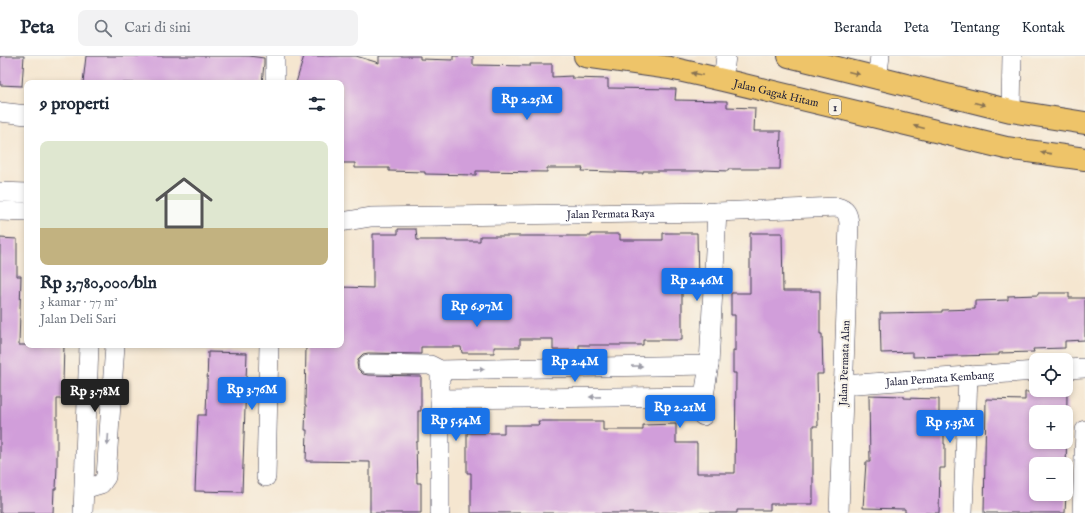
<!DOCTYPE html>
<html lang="id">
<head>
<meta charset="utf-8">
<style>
	:root { --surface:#fff; --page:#f2f2f3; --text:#1f2937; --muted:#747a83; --line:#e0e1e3; --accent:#1a73e8 }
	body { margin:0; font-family:"IM FELL English",serif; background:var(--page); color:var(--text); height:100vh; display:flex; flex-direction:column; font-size:15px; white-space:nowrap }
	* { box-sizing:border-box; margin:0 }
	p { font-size:13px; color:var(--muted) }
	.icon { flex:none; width:22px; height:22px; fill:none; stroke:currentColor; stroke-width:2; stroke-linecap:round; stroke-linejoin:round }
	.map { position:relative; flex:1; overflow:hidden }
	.panel { position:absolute; left:24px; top:24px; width:320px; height:268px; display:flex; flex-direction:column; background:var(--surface); border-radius:8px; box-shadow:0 2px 6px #0003 }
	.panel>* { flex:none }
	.fabs { position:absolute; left:1029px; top:297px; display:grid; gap:8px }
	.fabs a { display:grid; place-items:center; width:44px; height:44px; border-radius:8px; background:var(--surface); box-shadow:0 2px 6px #0003; font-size:20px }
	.price { position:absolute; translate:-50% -34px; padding:0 9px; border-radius:4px; background:var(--accent); color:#fff; font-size:13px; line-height:26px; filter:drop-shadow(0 1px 2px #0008) }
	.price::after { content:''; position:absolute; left:50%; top:24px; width:12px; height:9px; margin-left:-6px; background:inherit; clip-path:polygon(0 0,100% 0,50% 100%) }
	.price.on { background:#222; color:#fff }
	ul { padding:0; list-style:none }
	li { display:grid; align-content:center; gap:8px; height:212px; padding:0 16px }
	li span { display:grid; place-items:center; height:124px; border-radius:8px; color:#555 }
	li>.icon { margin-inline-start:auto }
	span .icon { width:72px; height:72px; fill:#fffc; stroke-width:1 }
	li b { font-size:17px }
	h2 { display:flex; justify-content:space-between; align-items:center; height:48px; padding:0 16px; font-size:17px }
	header { display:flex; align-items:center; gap:24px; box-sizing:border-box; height:56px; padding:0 20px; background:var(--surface); border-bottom:1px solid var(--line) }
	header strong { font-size:19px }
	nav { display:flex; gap:22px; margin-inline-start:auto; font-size:14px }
	.search { width:280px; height:36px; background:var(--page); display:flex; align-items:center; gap:10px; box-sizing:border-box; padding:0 14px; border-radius:8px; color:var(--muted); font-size:15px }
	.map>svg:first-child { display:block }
	.building { fill:#d19eda; fill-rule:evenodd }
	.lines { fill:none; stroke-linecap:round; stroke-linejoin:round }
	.minor-casing { stroke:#423f51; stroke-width:20 }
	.trunk-casing { stroke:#423f51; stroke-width:24 }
	.minor { stroke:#fff; stroke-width:19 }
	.trunk { stroke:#eec469; stroke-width:22 }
	.oneway { fill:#887352 }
	.oneway2 { fill:#9c9ca7 }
	.labels { text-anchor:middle; stroke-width:4; stroke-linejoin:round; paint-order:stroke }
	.shield { fill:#f7f3e8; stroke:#62616f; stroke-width:1 }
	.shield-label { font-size:10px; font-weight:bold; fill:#22223b }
	.street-label { font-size:11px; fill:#22223b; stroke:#f7f3e8 }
</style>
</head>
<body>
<header>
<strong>Peta</strong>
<div class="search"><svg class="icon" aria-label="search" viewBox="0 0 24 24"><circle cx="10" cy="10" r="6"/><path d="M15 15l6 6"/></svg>Cari di sini</div>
<nav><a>Beranda</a><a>Peta</a><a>Tentang</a><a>Kontak</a></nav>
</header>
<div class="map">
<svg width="1085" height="457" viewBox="0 0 1085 457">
	<rect width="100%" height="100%" fill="#f7f3e8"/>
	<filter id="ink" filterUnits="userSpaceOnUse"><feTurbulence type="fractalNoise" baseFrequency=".025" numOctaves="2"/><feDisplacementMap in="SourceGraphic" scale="8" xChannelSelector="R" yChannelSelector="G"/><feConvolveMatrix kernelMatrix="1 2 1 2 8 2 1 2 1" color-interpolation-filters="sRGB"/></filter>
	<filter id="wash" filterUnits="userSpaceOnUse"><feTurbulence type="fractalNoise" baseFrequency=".012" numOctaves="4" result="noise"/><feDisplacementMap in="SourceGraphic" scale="16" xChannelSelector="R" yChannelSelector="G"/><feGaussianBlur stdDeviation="0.9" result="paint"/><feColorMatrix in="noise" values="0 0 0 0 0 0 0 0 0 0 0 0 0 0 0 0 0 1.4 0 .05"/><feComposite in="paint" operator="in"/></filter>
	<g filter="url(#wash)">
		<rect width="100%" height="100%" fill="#f5e6d0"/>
		<g id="blocks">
			<path class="building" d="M0 0H24L22 30 0 29Z
				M86 0H249L264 2V8L262 27H83Z
				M304 0H356L379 7V0H420V3L453 4V0H473V9L530 10V8H552V21L572 20V22L608 23V32L676 33 675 44 727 45V51L755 52 754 75H781L780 113H728V115L704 114V115H643V117L582 115 583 112H547V116L476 115V119L425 118V116L389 115V112H355V107H341V27H296Z
				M398 173H416L417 184H447V185H480V180H591V178H620V184H663V177H697L698 229H682V284H643V289H579V294H553V283H520V291H494V297H462L461 291H421V298L368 297 363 298 359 302 357 307 358 313 363 318 368 319 421 320V355H418V386H416L417 427H421V457H370V406L306 405 307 374H305L306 349H305L306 289H341V231L373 232V178H398Z
				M750 177H782L783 235H820V278H822L823 318H817L818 370H813V448H770V454H737V457H471V417H467V377H504V369H539L538 365H603V374H643V369L676 368V387H697V417H735L736 317H733V295H735V259H731V237H750Z
				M0 182 17 183V220H21L19 289H64L63 326H65V343H57V410L56 433H54L53 457H0Z
				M1038 237H1069V242H1085V284L1065 285V292L1033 293 1034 296 999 297V299L913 301V296L881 297 880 257 942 256V254L975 253V245L1008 244V240L1038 239Z
				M208 296 247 297 242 436 195 435 198 359H206Z
				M1025 336H1067L1066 429V408H1036V438H1066L1065 457H984L986 343 1025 344ZM1036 356H1066V386H1036Z
				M869 339 904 340V342L939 343V368H944V388H945V412H940L939 457H905V453L863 452 866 406H870Z"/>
		</g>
	</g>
	<g filter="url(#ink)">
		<use href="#blocks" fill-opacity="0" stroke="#423f51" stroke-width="1"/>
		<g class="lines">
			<g class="minor-casing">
				<g id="minor">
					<path d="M877 23 880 0"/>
					<path d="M723 24 726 0"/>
					<path d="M275 27V0"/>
					<path d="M1011 55 1012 0"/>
					<path d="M0 56 27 59"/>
					<path d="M0 136 27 137"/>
					<path d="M0 155 27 156"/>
					<path id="s1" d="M341 166 371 161 717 156 837 151C846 153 848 158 849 167L839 457"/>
					<path d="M368 308 430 309 440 314 709 309"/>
					<path d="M1066 313 1085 312"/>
					<path d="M440 314V457"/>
					<path id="s2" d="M843 329 1036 315"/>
					<path d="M440 343 704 340"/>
					<path d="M703 360 704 340 709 309 717 156"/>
					<path d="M266 421 269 289"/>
					<path d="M84 433 101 428 106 421 115 289"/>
					<path d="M83 457 89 289"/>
					<path d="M963 457 968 319"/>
					<path d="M1082 457 1085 374"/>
				</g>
			</g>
			<g class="trunk-casing">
				<g id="trunk">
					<path id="s3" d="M585 0 670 12 723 24 1006 92 1085 103"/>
					<path d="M789 0 1011 55 1085 67"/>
				</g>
			</g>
			<use href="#minor" class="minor"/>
			<use href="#trunk" class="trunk"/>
		</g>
		<defs><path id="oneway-solid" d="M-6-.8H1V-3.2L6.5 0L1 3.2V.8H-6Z"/></defs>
		<g class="oneway">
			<use href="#oneway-solid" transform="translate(854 17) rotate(14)"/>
			<use href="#oneway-solid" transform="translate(697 18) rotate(-168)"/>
			<use href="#oneway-solid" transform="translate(980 48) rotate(14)"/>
			<use href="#oneway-solid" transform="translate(919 71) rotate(-166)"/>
			<use href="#oneway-solid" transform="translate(1046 97) rotate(-172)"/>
		</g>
		<g class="oneway2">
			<use href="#oneway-solid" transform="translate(637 310) rotate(-1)"/>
			<use href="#oneway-solid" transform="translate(479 313) rotate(-1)"/>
			<use href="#oneway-solid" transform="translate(595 341) rotate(179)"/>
			<use href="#oneway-solid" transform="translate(108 384) rotate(94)"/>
		</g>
	</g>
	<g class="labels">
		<rect class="shield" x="829" y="43" width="12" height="16" rx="3"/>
		<g class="shield-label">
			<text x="835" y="55">1</text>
		</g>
		<g class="street-label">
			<text dy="4" stroke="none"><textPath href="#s3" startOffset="195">Jalan Gagak Hitam</textPath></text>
			<text dy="4" stroke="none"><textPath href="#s1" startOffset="270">Jalan Permata Raya</textPath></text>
			<text transform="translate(844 307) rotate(-88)" y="4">Jalan Permata Alan</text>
			<text dy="4" stroke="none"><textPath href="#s2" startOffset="97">Jalan Permata Kembang</textPath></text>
		</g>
	</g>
</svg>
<div class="fabs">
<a><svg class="icon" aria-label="locate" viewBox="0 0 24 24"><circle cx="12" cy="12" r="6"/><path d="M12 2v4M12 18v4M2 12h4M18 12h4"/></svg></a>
<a>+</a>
<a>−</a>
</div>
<b class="price" style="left:527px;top:65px">Rp 2.25M</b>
<b class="price" style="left:697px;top:246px">Rp 2.46M</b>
<b class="price" style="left:477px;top:272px">Rp 6.97M</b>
<b class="price" style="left:575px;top:327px">Rp 2.4M</b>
<b class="price" style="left:252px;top:355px">Rp 3.76M</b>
<b class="price on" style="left:95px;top:357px">Rp 3.78M</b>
<b class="price" style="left:680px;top:373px">Rp 2.21M</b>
<b class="price" style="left:456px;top:386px">Rp 5.54M</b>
<b class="price" style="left:950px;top:388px">Rp 5.35M</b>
<section class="panel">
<h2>9 properti<svg class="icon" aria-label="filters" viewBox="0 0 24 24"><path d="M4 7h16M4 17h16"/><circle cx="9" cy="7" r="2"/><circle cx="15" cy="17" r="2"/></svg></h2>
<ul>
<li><span style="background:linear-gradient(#dfe7d0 70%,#c2b280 0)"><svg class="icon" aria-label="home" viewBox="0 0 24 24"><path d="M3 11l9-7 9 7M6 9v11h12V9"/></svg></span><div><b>Rp 3,780,000/bln</b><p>3 kamar · 77 m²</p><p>Jalan Deli Sari</p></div></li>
</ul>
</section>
</div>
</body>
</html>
